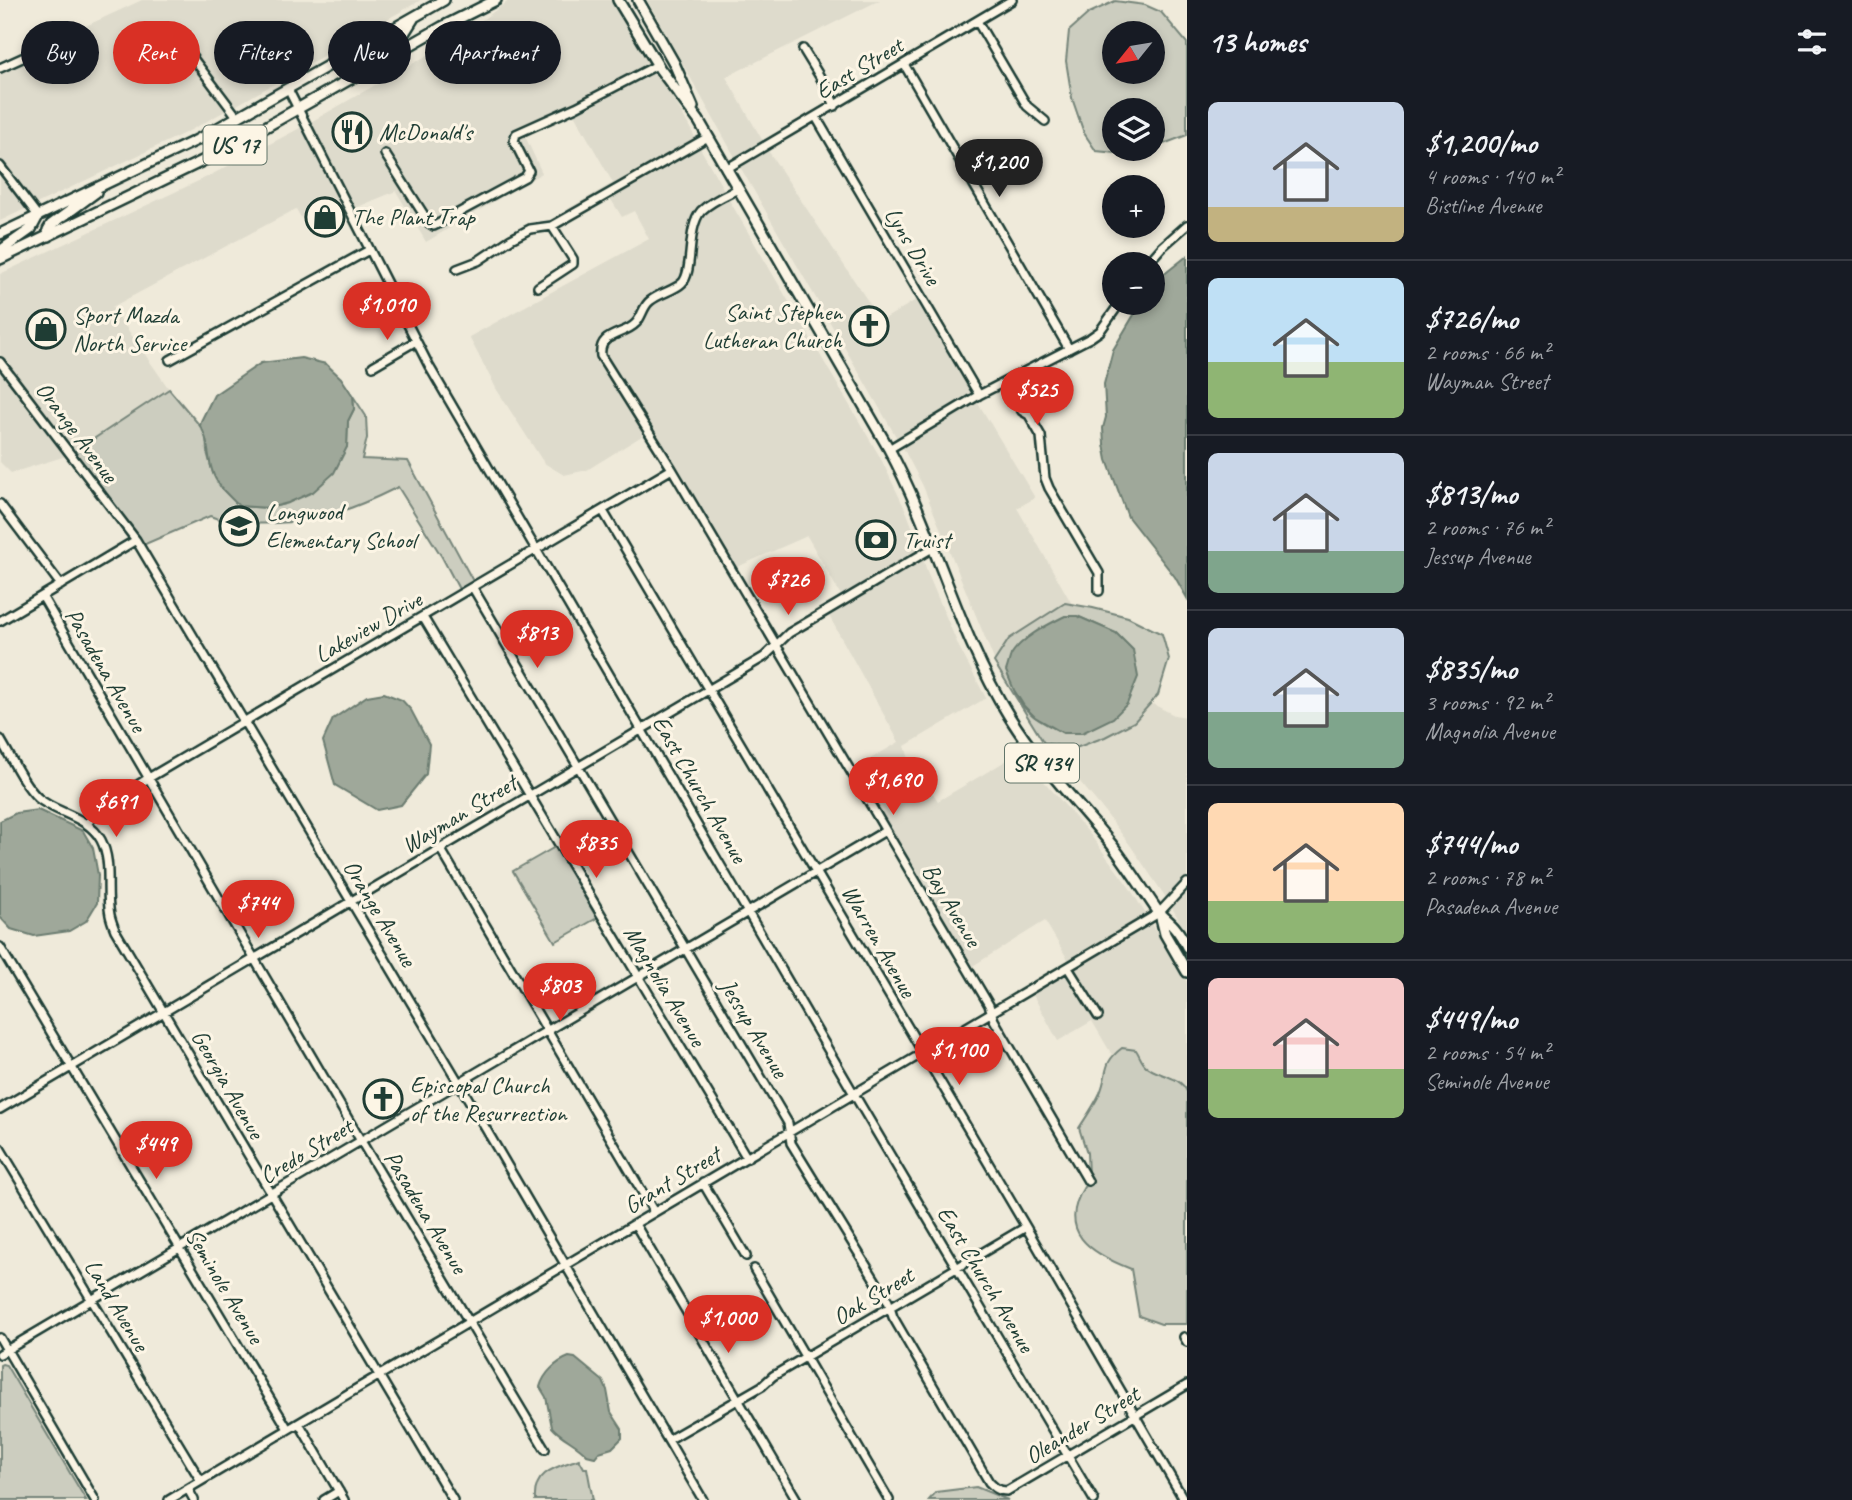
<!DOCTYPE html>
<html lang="en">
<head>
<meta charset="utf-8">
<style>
	:root { --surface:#171b24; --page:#242831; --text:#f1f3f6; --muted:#9ea1a6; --line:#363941; --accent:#d93025 }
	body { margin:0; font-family:Caveat,sans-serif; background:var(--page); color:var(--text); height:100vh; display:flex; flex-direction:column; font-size:26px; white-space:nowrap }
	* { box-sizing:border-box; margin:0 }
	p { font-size:23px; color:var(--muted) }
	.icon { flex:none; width:38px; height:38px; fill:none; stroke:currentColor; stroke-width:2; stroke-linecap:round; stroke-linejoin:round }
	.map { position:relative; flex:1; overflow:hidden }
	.details { display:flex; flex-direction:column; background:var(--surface); width:665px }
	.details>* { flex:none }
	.banner { position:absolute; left:21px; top:21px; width:665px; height:63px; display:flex; gap:14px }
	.needle { width:46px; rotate:240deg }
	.fabs { position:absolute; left:1102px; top:21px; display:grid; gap:14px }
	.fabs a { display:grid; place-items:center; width:63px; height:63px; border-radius:50%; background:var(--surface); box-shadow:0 4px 10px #0003; font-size:35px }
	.price { position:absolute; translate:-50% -60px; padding:0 16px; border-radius:24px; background:var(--accent); color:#fff; font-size:23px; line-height:46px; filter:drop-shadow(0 2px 4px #0008) }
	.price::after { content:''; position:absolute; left:50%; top:42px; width:21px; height:16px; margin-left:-10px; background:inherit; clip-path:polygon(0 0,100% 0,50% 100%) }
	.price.active { background:#222; color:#fff }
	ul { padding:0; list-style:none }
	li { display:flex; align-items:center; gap:21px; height:175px; padding:0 21px }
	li+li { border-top:2px solid var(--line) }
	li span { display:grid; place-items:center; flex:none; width:196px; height:140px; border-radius:10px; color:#555 }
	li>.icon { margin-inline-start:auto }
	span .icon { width:84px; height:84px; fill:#fffc; stroke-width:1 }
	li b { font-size:30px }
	h2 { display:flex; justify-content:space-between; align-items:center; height:84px; padding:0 21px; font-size:30px }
	.pill { padding:0 24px; border-radius:32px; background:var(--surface); box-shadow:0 4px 10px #0003; font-size:24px; line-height:63px }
	.pill.active { background:var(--accent); color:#fff }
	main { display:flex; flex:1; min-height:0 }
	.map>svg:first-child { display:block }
	.built { fill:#dedbcc }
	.green { fill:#cccdbf; stroke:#76857a; stroke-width:2; fill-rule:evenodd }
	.water { fill:#9fa89a; stroke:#6c7d71; stroke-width:2 }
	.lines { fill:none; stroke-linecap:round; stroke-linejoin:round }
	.minor-casing { stroke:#1f3d34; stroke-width:12 }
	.major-casing { stroke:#1f3d34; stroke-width:14 }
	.minor { stroke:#fcf5e5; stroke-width:7 }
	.major { stroke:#fcf5e5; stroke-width:9 }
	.labels { text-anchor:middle; stroke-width:6; stroke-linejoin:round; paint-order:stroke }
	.shield { fill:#fcf5e5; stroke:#617469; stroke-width:2 }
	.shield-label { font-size:23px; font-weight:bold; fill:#1f3d34 }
	.street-label { font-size:24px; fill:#1f3d34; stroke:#fcf5e5 }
	.poi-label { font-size:24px; fill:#1f3d34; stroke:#fcf5e5; text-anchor:start }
</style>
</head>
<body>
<main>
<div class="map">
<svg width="1187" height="1500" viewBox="0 0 1187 1500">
	<rect width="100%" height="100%" fill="#efeada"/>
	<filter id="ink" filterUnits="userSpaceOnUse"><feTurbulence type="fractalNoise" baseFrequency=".0143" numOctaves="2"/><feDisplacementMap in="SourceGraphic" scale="14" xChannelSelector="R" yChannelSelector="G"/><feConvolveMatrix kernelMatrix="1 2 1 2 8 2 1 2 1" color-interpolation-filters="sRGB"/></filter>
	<g filter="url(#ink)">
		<path class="built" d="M142 0H421L235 106 178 32 172 37 227 110 189 131 34 205 0 159V72L36 56 34 50Z
			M510 0H612L651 64 574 104 514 131 510 143 524 171 522 174 434 222 387 149 380 153 426 226 431 229H435L528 179 532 169 518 140 519 136 528 131 525 136 542 173 426 242 396 191 353 209 309 123 454 40Z
			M647 0H880L726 77 764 143 736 159Z
			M655 70 679 108 696 139 567 213 566 210 613 183 573 112Z
			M302 127 346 213 311 235 296 209 112 307 169 389 74 452 0 355V274L207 177Z
			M699 146 725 192 706 203 695 213 690 227 685 253 684 270 681 279 646 299 638 316 632 323 602 338 596 347 598 359 645 434 587 470 564 475 544 463 497 390 469 337 649 239 634 211 622 217 610 198 571 219Z
			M767 149 881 321 916 300 973 395 898 440 739 165Z
			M0 173 27 208 0 221Z
			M728 198 880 457 907 513 921 550 842 597 807 536 735 568 674 464 605 355 604 349 607 343 637 328 645 318 650 305 687 283 692 270 693 253 697 228 702 216 710 209Z
			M0 368 66 456 11 473 0 462Z
			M977 401 1035 498 1017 508 1072 604 1065 603 1009 639 995 662 923 486 902 446Z
			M923 558 927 572 959 647 986 698 905 746 908 756 938 801 1021 752 1035 771 1089 833 1129 887 1147 916 1070 963 1045 921 971 967 853 769 899 742 828 614Z
			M1151 703 1174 715 1187 717V878L1167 899 1130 845 1101 807 1070 770 1048 749 1044 743 1073 749 1105 737 1134 722Z
			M1187 889V934L1171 906Z
			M1151 922 1187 982V1092L1185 1086 1165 1074 1145 1066 1122 1048 1112 1055 1092 1021 1058 1041 1032 993 1066 973 1097 1021 1103 1017 1073 969Z"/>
		<path class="green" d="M1115 1 1145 5 1161 12 1187 43V135L1153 148V110H1115V149H1149L1127 154 1096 151 1084 133 1072 98 1066 61 1069 31 1089 13ZM1115 33H1153V72H1115Z
			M169 389 206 433 207 452 213 473 222 489 239 506 269 508 288 503 347 447 348 421 354 409 353 396 366 416 367 438 362 459 408 461 474 583 460 591 442 557 398 487C378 497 356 507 333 514 301 523 242 529 210 516L143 545 74 452Z
			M1065 603 1093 608 1128 617 1162 634 1169 659 1158 695 1134 722 1105 737 1073 749 1044 743 994 662 1009 639ZM1077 616 1116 633 1133 650 1064 733C1044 724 1020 712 1014 689 1011 679 1012 666 1011 655 1034 631 1046 626 1077 616Z
			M555 847 597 918 555 942 513 871Z
			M1122 1048 1136 1050C1139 1054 1141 1061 1145 1065 1155 1076 1181 1075 1187 1092V1324H1161L1139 1316 1131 1269C1090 1253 1056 1232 1085 1185L1086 1186 1093 1182 1088 1175 1087 1153 1079 1128C1086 1117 1094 1106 1100 1093 1109 1072 1101 1064 1122 1048Z
			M2 1364 6 1365 86 1500H0V1365Z
			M579 1459 584 1468H587L593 1500H535C533 1471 557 1467 579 1459Z
			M976 1487 1008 1500H929L936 1492Z"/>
		<path class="water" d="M1187 256V598L1175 577 1128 517 1107 460 1104 444 1103 428 1106 417 1104 384 1113 350 1141 303H1153V283Z
			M301 358 326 364 341 378 353 396 354 409 348 421 347 447 334 473 313 492 288 503 269 508 239 506C228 495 216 485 212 470 207 455 209 438 200 426L201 421 214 395 261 363Z
			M1065 616H1077L1116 633 1133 650 1138 677 1127 704 1113 718 1082 733H1063L1035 717 1024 706 1014 690 1006 671C1008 666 1009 660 1011 655 1022 637 1047 625 1065 616Z
			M384 693 402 700 411 710 429 744 426 774 401 805 377 810 335 785 323 741 333 719 367 696Z
			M38 810 83 831 93 848 98 875 97 903 86 921 69 931 34 936 11 929 0 917V821L16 813Z
			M569 1357 575 1358 603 1381 607 1390 611 1412 622 1429V1438L612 1448 599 1452 595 1457 587 1455C578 1444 561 1438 552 1427L546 1397 540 1387C544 1373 556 1362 569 1357Z"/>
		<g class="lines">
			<g class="minor-casing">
				<path id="minor" d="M977 21 1027 106 1045 121
					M177 37 238 118
					M803 49 828 90 835 106
					M904 64 1069 349
					M0 68 31 54
					M288 89 429 366 854 1094 1094 1500
					M816 117 979 395
					M385 154 429 223 434 226 525 177 529 171 514 141 516 134 576 107 657 65
					M0 166 38 216
					M726 169 1012 0
					M738 189C726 195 711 201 701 211 686 229 694 272 682 283 674 291 659 293 650 301 643 306 642 317 636 323 624 336 598 332 601 356L672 469 989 1005 994 1020 1088 1181
					M1147 264 1162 247 1187 225
					M457 269 478 261 511 239 530 229 552 226 708 137
					M538 287 573 264V259L552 226
					M170 360 369 250
					M0 362 136 540 459 1083 703 1500
					M373 366 416 341
					M1009 380 1011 383 1018 384 1030 406 1029 415 1022 411 1009 389 1011 383
					M1029 415 1041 436 1045 478 1049 488 1099 573V591
					M889 449 979 395 1090 338 1100 331 1120 303
					M0 504 61 585
					M603 511 1026 1227 1184 1500
					M473 588 788 1123 791 1143 888 1301 893 1317 989 1482C995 1488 998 1491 1007 1491L1187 1385
					M42 596 361 1141 545 1449
					M423 617 747 1158
					M0 621 136 540
					M0 739C11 757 23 784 38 798 57 814 88 816 101 840 113 863 105 890 110 915 111 920 113 925 115 930L453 1500
					M87 824 98 810 147 779 672 469
					M440 848 654 1212
					M0 947 288 1429
					M1068 968 1098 1016
					M0 1109 764 657 789 633 934 547
					M0 1148 201 1481
					M703 1183 746 1256
					M635 1224 797 1500
					M754 1269 889 1500
					M1184 1337 1187 1342
					M0 1338 95 1500
					M0 1354 885 831
					M299 1423 344 1500
					M668 1440 762 1386 773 1376 1026 1227
					M188 1489 194 1500
					M169 1500 1159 913 1187 883
					M324 1500 339 1491"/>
			</g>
			<g class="major-casing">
				<path id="major" d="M618 0 660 69 699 121 889 449C936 536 957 632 1009 716 1038 763 1077 802 1112 845 1128 866 1142 888 1157 910 1163 917 1171 922 1176 929 1180 934 1184 941 1187 947
					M638 0 674 63 693 107
					M399 51 401 38 413 19
					M371 64C379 54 389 45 387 32
					M0 234 197 140 444 0
					M49 236 48 230 51 225 96 192
					M0 251 31 229 38 216
					M0 259 223 151 442 27 496 0
					M1160 914 1165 934 1187 972"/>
			</g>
			<use href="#minor" class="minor"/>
			<use href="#major" class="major"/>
		</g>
	</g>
	<defs>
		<g id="restaurant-ring" transform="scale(2.0125)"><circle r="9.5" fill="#fcf5e5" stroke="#1f3d34" stroke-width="1.5"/><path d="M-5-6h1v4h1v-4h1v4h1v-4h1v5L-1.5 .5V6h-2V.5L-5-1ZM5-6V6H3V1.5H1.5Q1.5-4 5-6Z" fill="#1f3d34"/></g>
		<g id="shop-ring" transform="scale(2.0125)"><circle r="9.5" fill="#fcf5e5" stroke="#1f3d34" stroke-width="1.5"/><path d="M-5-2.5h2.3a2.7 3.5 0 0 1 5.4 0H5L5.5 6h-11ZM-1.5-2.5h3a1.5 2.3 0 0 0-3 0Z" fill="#1f3d34"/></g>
		<g id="church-ring" transform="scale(2.0125)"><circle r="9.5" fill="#fcf5e5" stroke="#1f3d34" stroke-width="1.5"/><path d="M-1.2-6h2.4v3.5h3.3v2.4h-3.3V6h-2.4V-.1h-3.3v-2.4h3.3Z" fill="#1f3d34"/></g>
		<g id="school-ring" transform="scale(2.0125)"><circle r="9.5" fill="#fcf5e5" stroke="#1f3d34" stroke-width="1.5"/><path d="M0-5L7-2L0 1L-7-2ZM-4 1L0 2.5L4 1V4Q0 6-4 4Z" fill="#1f3d34"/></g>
		<g id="bank-ring" transform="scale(2.0125)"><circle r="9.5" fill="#fcf5e5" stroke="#1f3d34" stroke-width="1.5"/><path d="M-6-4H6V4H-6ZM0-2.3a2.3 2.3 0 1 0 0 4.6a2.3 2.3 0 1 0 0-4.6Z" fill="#1f3d34"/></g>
	</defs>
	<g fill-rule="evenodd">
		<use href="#restaurant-ring" x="352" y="132"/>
		<use href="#shop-ring" x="325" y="217"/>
		<use href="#church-ring" x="869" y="326"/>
		<use href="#shop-ring" x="46" y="329"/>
		<use href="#school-ring" x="239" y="526"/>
		<use href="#bank-ring" x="876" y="540"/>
		<use href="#church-ring" x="383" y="1099"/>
	</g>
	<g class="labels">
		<g class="shield">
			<rect x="203.5" y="125.5" width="63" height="39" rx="5"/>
			<rect x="1005" y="743.5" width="74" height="39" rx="5"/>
		</g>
		<g class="shield-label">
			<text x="235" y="153">US 17</text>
			<text x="1042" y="771">SR 434</text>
		</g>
		<g class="street-label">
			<text transform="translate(859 68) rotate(-31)" y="8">East Street</text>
			<text transform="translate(913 246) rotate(59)" y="8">Lyns Drive</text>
			<text transform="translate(77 432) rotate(53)" y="8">Orange Avenue</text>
			<text transform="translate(368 627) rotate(-30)" y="8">Lakeview Drive</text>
			<text transform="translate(106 670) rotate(60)" y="8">Pasadena Avenue</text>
			<text transform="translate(700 789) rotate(60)" y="8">East Church Avenue</text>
			<text transform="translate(459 814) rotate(-31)" y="8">Wayman Street</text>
			<text transform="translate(952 905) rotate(59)" y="8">Bay Avenue</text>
			<text transform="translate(380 913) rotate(59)" y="8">Orange Avenue</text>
			<text transform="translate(879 941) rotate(60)" y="8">Warren Avenue</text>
			<text transform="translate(665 986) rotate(59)" y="8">Magnolia Avenue</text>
			<text transform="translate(754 1028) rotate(59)" y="8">Jessup Avenue</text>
			<text transform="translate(228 1084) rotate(60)" y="8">Georgia Avenue</text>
			<text transform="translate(306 1151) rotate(-31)" y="8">Credo Street</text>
			<text transform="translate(672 1180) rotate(-31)" y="8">Grant Street</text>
			<text transform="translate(426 1212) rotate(59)" y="8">Pasadena Avenue</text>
			<text transform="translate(986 1279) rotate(59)" y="8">East Church Avenue</text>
			<text transform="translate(225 1286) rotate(59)" y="8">Seminole Avenue</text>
			<text transform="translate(873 1296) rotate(-31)" y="8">Oak Street</text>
			<text transform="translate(117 1305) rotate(59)" y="8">Land Avenue</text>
			<text transform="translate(1082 1425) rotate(-31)" y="8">Oleander Street</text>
		</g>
		<g class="poi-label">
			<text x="379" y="140">McDonald's</text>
			<text x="352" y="225">The Plant Trap</text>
			<text x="842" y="320" text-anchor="end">Saint Stephen<tspan x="842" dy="28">Lutheran Church</tspan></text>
			<text x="73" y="323">Sport Mazda<tspan x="73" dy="28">North Service</tspan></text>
			<text x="266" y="520">Longwood<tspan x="266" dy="28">Elementary School</tspan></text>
			<text x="903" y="548">Truist</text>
			<text x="410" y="1093">Episcopal Church<tspan x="410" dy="28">of the Resurrection</tspan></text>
		</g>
	</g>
</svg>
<div class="fabs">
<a><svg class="needle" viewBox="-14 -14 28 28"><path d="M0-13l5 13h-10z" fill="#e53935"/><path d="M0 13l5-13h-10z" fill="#9ea1a6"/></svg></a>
<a><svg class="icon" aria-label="layers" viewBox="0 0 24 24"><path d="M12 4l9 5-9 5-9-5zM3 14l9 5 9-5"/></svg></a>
<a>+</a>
<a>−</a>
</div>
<b class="price active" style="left:999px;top:199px">$1,200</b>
<b class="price" style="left:387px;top:342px">$1,010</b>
<b class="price" style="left:1037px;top:427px">$525</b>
<b class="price" style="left:788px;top:617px">$726</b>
<b class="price" style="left:537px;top:670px">$813</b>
<b class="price" style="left:893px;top:817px">$1,690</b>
<b class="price" style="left:116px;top:839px">$691</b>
<b class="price" style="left:596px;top:880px">$835</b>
<b class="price" style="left:258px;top:940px">$744</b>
<b class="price" style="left:560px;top:1023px">$803</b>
<b class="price" style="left:959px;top:1087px">$1,100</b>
<b class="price" style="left:156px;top:1181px">$449</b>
<b class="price" style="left:728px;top:1355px">$1,000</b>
<div class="banner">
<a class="pill">Buy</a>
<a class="pill active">Rent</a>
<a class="pill">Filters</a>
<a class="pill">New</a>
<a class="pill">Apartment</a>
</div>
</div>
<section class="details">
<h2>13 homes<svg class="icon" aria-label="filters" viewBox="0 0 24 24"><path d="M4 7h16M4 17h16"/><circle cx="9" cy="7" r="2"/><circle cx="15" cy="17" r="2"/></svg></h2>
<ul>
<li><span style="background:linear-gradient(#c9d6e8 75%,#c2b280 0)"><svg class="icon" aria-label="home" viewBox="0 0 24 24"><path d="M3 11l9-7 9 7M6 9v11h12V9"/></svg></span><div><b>$1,200/mo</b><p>4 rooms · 140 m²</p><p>Bistline Avenue</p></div></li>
<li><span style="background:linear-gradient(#bfe0f5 60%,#8fb573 0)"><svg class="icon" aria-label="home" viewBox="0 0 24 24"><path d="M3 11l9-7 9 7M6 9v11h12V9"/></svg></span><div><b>$726/mo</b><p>2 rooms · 66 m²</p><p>Wayman Street</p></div></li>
<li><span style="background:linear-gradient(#c9d6e8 70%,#7fa58c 0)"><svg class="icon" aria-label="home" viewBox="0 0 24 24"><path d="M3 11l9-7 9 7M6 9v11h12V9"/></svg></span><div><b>$813/mo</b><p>2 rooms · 76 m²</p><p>Jessup Avenue</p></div></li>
<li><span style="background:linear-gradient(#c9d6e8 60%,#7fa58c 0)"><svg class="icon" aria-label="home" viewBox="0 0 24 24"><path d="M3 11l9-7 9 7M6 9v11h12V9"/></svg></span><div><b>$835/mo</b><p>3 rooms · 92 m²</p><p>Magnolia Avenue</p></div></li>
<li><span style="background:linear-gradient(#ffd9b3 70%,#8fb573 0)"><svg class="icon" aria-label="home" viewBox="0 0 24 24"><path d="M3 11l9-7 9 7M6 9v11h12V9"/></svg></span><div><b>$744/mo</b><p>2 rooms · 78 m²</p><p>Pasadena Avenue</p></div></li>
<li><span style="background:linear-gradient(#f6c9c9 65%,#8fb573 0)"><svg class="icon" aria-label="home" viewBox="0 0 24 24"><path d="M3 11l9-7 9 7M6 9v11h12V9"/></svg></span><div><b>$449/mo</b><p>2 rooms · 54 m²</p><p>Seminole Avenue</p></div></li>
</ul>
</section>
</main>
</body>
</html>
